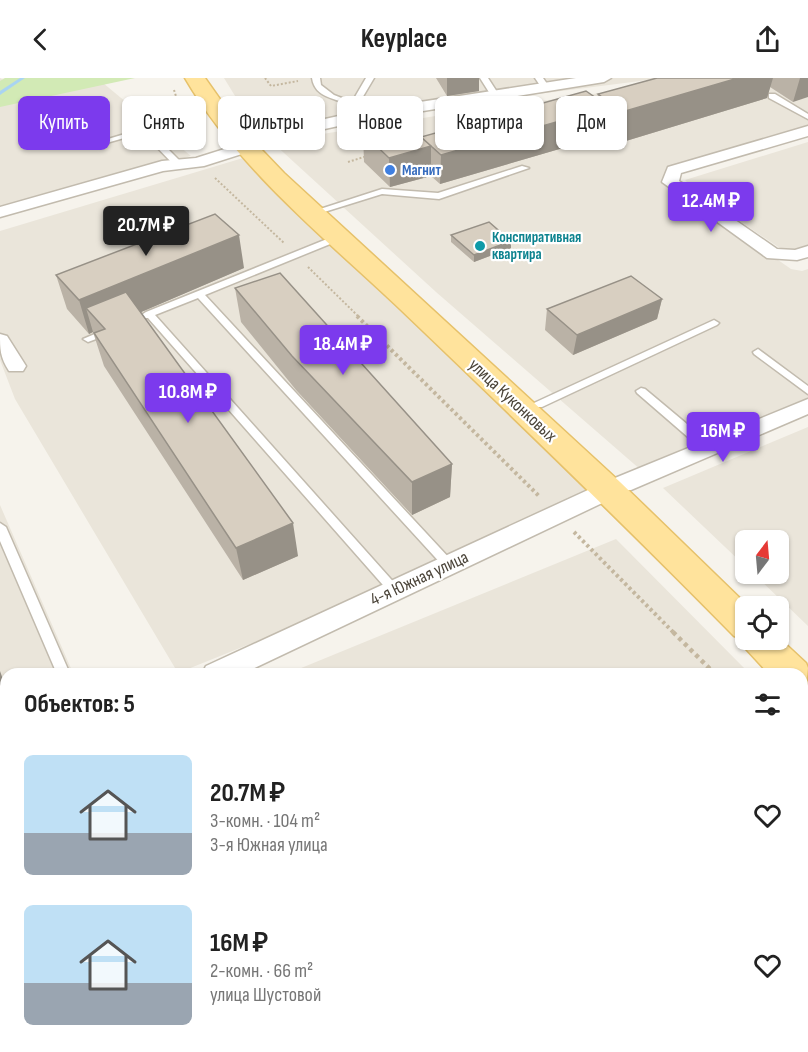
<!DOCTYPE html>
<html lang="ru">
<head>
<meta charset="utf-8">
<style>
	:root { --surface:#fff; --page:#f2f2f2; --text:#222; --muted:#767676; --accent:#7c3aed }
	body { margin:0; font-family:"Sofia Sans Condensed",sans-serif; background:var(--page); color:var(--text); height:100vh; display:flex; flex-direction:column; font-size:22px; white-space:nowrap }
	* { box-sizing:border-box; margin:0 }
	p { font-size:20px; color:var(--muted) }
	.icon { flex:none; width:33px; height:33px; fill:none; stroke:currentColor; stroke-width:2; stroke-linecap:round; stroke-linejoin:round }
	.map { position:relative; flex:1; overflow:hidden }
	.panel { position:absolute; left:0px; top:590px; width:808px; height:386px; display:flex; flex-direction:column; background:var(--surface); border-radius:18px 18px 0 0; box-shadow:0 2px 4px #0004 }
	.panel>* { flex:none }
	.hud { position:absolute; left:18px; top:18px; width:772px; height:54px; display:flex; gap:12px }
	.needle { width:39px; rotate:16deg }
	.tools { position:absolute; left:735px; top:452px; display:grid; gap:12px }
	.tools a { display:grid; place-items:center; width:54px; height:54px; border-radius:9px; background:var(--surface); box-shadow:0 2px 4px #0004; font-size:30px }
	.price { position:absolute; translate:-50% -51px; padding:0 14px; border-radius:6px; background:var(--accent); color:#fff; font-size:20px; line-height:39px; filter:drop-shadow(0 2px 3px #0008) }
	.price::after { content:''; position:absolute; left:50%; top:36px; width:18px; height:14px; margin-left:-9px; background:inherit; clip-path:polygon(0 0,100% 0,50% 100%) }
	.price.on { background:#222; color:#fff }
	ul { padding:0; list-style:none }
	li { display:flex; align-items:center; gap:18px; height:150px; padding:0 24px }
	li span { display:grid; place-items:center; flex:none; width:168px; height:120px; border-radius:9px; color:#555 }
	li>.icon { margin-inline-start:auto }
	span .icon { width:72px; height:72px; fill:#fffc; stroke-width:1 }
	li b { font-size:26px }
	h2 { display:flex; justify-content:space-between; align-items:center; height:72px; padding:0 24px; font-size:26px }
	.chip { padding:0 21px; border-radius:9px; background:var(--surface); box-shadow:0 2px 4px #0004; font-size:21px; line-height:54px }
	.chip.on { background:var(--accent); color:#fff }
	header { display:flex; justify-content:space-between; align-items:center; height:78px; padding:0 24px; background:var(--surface); font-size:27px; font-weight:700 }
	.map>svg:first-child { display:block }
	.residential { fill:#eae5da }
	.green { fill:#d2eab5 }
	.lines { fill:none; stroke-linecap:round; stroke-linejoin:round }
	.stream { fill:#a9d4f2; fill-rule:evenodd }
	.lane-casing { stroke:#c2bbae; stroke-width:3 }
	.street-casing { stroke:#c2bbae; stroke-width:3 }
	.primary-casing { stroke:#e6c16a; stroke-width:3 }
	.path-far2 { stroke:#c4b79f; stroke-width:2; stroke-dasharray:2 2; stroke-linecap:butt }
	.path-far1 { stroke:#c4b79f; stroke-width:4; stroke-dasharray:3 3; stroke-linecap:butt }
	.path { stroke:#c4b79f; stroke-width:4.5; stroke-dasharray:4 4; stroke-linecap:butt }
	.lane { fill:#fff; fill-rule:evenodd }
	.street { fill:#fff; fill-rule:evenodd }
	.primary { fill:#ffe39c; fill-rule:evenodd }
	.wall { fill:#bab2a6 }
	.shaded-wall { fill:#979187 }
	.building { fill:#d8cfc1; stroke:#979187; stroke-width:1.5 }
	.shop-dot { fill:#3f7fe0; stroke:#fff; stroke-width:2 }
	.culture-dot { fill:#0f9aa8; stroke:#fff; stroke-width:2 }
	.labels { text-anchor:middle; stroke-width:4.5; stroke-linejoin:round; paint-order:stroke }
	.far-shop-label { font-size:15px; font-weight:bold; fill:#366cbe; stroke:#fff; text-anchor:start }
	.far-culture-label { font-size:15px; font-weight:bold; fill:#0d838f; stroke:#fff; text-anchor:start }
	.street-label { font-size:18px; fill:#4b4439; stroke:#fff }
</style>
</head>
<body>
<header><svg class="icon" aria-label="back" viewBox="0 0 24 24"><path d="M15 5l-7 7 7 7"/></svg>Keyplace<svg class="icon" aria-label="share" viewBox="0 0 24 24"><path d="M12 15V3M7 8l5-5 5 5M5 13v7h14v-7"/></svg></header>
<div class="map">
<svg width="808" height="974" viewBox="0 0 808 974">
	<rect width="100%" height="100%" fill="#f6f3ec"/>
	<path class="residential" d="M0 0 34 19 97 0 191 78 0 134Z
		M224 0H664L466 25 267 59 243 31Z
		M808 0V57L673 97 670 107 791 191 802 193 808 191V331L649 399 436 214 272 64 467 33 652 8Z
		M808 64V177L796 181 698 115 685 102Z
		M243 80 603 423 178 595 15 321 0 282V153Z
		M808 349V548L753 495H778V462H746L745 488 663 410Z
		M0 427 73 595 6 596V683L0 685Z
		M616 461 749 595H289Z
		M803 649 808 655V974H414L410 969H802Z
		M6 713V969H332L335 974H0V716Z"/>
	<path class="green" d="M5 0H135L0 29V3Z"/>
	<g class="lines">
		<path class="stream" d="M20 0H25L0 17V13Z"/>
		<g class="lane-casing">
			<path id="lane" d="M312 0H320L321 7 334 17 352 24 366 0H374L358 27 362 32 358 34C355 33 353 30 350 28 336 19 315 21 312 0Z
				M480 0H488L499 17 498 19H492Z
				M535 0H543L550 10 549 12H543Z
				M769 16H775L808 36V41L769 20Z
				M138 52 150 53 182 85V89H176L145 57 138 56 89 70 85 68Z
				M522 88 529 90 439 121 382 116 321 135 314 133 382 111 438 115Z
				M337 157 340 158V162L205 217 452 483 454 486 452 489H444L198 220 155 237 398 509 400 512 398 515H390L148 240H142L140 238 146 234Z
				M714 242 719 245 717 247 542 329H534L533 327 534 325Z
				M109 250 112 251V255L88 264 83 261Z
				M758 271 808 308V316L754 276 753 274Z
				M641 310 645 311 712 367 713 370 712 373H704L637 315 636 313Z
				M0 445 6 449 70 596H57L0 463Z
				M15 969H38L36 974H13Z
				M159 969H175L177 974H161Z"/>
		</g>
		<g class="street-casing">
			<path id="street" d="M576 0H611L604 4 361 43 311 54 204 88 163 93 0 139V129L162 83 196 80 307 45 361 33Z
				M808 48V58L681 95 679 103 777 171 795 172 808 168V179L797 182 767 180 662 104 668 89Z
				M0 256 7 258 26 288 23 293H9C0 279 0 271 0 256Z
				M808 321V336L631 412 620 413 617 418 242 596H202L206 588 601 406 612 405 615 400Z
				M6 654V678L0 680V656Z
				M382 969H417L419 974H384Z"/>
		</g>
		<g class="primary-casing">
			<path id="primary" d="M185 0H205L239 48 284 95 620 404 748 528H746V561H778V559L806 585 808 590 806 607 802 608V596H769L746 571 741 560 734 558C625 447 513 339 400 231 325 160 238 91 185 0Z"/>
		</g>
		<path class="path-far2" d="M265 0 271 8 298 3
			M174 12 192 68
			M348 84 367 78
			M215 100 284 165
			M308 189 359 239"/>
		<path class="path-far1" d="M357 238 539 418
			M574 454 675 556"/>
		<path class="path" d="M673 554 715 596
			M802 684 808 689"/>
		<use href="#lane" class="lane"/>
		<use href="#street" class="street"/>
		<use href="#primary" class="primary"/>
	</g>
	<path class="wall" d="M436 0H479V13L447 18Z
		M657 0H808L793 24 770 9 767 20 616 66 604 56V58L440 106 431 98 390 109 364 84 363 55 421 59 597 21 598 16Z
		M451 157 511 163V170L474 184 451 164Z
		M244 190 141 234 298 478 243 502 104 288 93 254 89 256 67 231 56 197Z
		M235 210 452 386 450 419 412 437 296 312 241 244Z
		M662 221 657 241 573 277 545 252 547 231Z"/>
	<path class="shaded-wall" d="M447 0H479V13L447 18Z
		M738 0H773L767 20 616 66 622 34Z
		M800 0H808V19L793 24Z
		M609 29 604 58 440 106 441 77Z
		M431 68V98L390 109 389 80Z
		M239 157 244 190 104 250 86 230 93 254 89 256 79 222Z
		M511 163V170L474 184V177Z
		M662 221 657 241 573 277 577 257Z
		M452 386 450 419 412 437V404Z
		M293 445 298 478 243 502 236 470Z
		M0 593 6 610V626L0 628Z"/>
	<path class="building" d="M657 0H738L622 34 598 16Z
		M586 13 609 29 441 77 421 59Z
		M404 44 431 68 389 80 363 55Z
		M215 136 239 157 79 222 56 197Z
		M489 144 511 163 474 177 451 157Z
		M280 195 452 386 412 404 292 278 235 210Z
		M631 198 662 221 577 257 547 231Z
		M126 214 293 445 236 470 94 255 105 251 86 230Z"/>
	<circle class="shop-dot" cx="390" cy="92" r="6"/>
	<circle class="culture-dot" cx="480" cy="168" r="6"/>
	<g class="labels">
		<g class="far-shop-label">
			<text x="402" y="97">Магнит</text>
		</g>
		<g class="far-culture-label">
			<text x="492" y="164">Конспиративная<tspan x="492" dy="17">квартира</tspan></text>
		</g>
		<g class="street-label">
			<text transform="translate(513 322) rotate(43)" y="6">улица Куконковых</text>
			<text transform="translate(419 500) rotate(-25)" y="6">4-я Южная улица</text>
		</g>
	</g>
</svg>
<div class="tools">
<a><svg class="needle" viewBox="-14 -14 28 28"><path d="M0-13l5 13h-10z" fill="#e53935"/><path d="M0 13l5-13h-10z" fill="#767676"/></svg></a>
<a><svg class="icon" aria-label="locate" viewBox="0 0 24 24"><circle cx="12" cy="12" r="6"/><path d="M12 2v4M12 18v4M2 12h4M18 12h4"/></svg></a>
</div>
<b class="price" style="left:711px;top:155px">12.4M ₽</b>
<b class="price on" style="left:146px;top:179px">20.7M ₽</b>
<b class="price" style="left:343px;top:298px">18.4M ₽</b>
<b class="price" style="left:188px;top:346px">10.8M ₽</b>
<b class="price" style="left:723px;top:385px">16M ₽</b>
<div class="hud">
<a class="chip on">Купить</a>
<a class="chip">Снять</a>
<a class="chip">Фильтры</a>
<a class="chip">Новое</a>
<a class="chip">Квартира</a>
<a class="chip">Дом</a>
</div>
<section class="panel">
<h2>Объектов: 5<svg class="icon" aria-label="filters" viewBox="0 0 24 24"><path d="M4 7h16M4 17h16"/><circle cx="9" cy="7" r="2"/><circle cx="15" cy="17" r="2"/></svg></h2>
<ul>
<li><span style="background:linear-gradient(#bfe0f5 65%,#9aa5b1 0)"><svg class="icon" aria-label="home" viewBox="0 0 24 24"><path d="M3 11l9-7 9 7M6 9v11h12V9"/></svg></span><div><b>20.7M ₽</b><p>3-комн. · 104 m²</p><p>3-я Южная улица</p></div><svg class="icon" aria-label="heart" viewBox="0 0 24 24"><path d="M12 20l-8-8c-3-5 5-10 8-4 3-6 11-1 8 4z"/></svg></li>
<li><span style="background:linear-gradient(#bfe0f5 65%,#9aa5b1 0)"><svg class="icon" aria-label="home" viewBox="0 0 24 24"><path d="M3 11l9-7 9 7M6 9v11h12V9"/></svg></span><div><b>16M ₽</b><p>2-комн. · 66 m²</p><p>улица Шустовой</p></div><svg class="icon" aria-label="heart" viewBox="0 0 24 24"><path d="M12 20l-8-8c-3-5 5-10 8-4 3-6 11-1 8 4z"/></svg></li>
</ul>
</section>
</div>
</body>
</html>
